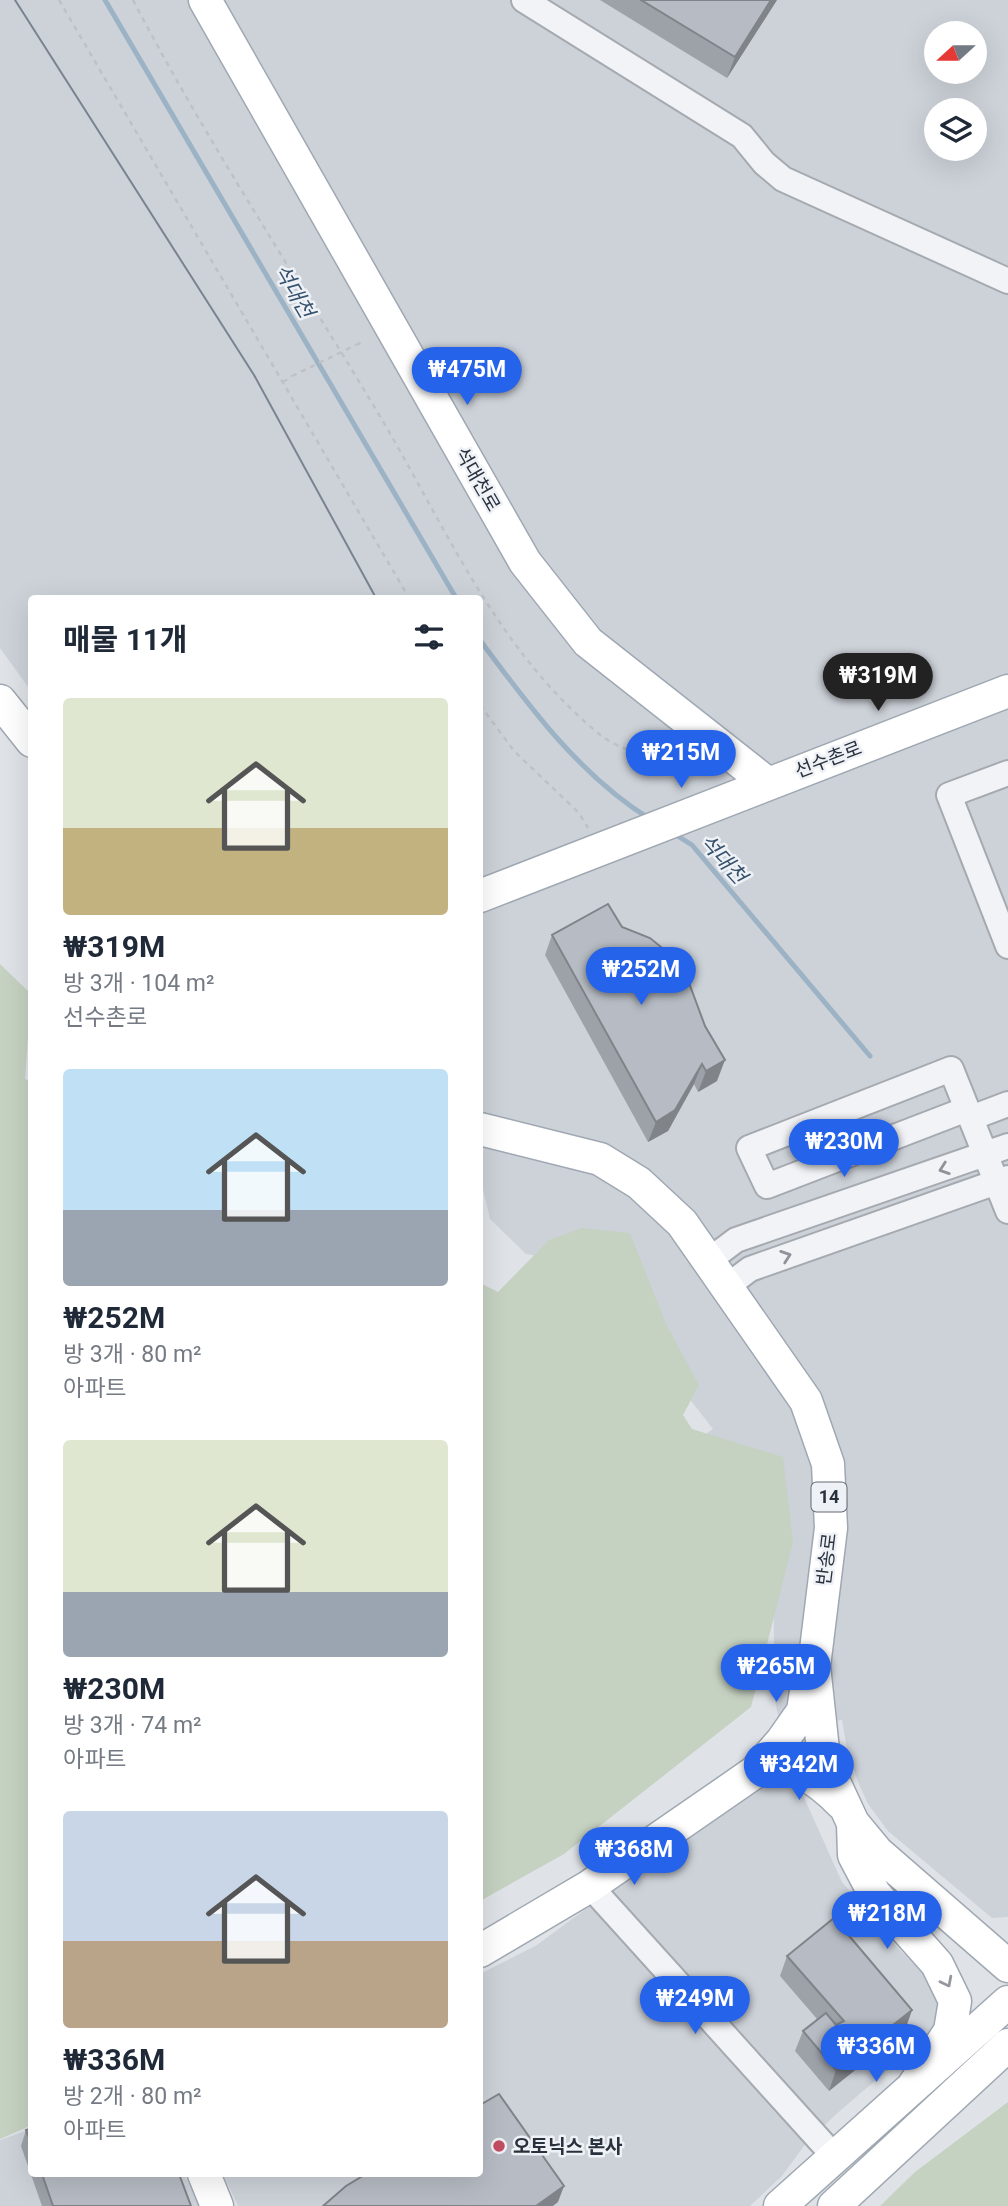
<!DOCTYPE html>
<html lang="ko">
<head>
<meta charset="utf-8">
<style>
	:root { --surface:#fff; --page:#f6f6f7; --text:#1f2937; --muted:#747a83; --accent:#2563eb }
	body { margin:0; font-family:Roboto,"Noto Sans KR",sans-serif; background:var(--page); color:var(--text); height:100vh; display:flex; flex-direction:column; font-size:26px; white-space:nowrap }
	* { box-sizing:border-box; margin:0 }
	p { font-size:23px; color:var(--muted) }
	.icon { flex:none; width:38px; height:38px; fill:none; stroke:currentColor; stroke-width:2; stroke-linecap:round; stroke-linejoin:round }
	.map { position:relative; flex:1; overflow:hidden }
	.panel { position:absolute; left:28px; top:595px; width:455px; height:1582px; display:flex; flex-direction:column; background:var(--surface); border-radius:7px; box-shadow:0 7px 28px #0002 }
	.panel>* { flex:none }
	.needle { width:46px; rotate:249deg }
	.tools { position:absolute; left:924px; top:21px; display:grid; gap:14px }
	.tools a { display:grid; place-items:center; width:63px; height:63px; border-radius:50%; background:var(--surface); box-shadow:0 7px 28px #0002; font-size:35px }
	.price { position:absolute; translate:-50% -60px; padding:0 16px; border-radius:24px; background:var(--accent); color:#fff; font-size:23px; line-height:46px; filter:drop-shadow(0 2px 4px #0008) }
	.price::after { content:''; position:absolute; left:50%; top:42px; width:21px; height:16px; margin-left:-10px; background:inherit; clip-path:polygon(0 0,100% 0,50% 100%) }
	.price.current { background:#222; color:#fff }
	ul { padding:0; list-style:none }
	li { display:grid; align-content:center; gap:14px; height:371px; padding:0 35px }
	li span { display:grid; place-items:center; height:217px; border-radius:7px; color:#555 }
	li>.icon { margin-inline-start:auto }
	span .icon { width:126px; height:126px; fill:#fffc; stroke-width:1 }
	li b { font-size:30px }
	h2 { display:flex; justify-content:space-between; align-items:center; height:84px; padding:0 35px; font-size:30px }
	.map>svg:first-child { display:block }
	.built { fill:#cdd2d9; fill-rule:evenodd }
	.green { fill:#c5d1c1 }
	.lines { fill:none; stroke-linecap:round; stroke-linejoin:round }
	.stream { stroke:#9cb2c5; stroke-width:5 }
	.minor-casing { stroke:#a5aab1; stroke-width:28 }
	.major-casing { stroke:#9fa8b2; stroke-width:35 }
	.path { stroke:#bec1c6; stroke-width:2.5; stroke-dasharray:5 5; stroke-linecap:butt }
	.minor { stroke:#f2f3f6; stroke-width:24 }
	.major { stroke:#fff; stroke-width:32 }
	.tram { stroke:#7a8390; stroke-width:2 }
	.path-bridge { stroke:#bec1c6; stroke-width:2.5; stroke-dasharray:5 5; stroke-linecap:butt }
	.wall { fill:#9da2a9 }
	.shaded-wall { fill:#808489 }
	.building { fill:#b7bcc4; stroke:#808489; stroke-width:2 }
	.oneway { stroke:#8e929a }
	.oneway2 { stroke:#94989e }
	.poi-dot { fill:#c44c62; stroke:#eef1f5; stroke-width:2.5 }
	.labels { text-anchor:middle; stroke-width:5; stroke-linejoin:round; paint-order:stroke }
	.shield { fill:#eef1f5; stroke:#646b74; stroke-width:2 }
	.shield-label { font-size:18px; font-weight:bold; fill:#29313d }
	.street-label { font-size:19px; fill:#29313d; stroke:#eef1f5 }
	.poi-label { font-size:19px; font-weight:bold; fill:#29313d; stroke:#eef1f5; text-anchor:start }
	.water-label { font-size:21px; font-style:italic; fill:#36516e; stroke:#eef1f5 }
</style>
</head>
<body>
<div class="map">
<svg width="1008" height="2206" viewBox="0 0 1008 2206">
	<rect width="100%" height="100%" fill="#dfe3e7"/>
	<path class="built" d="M0 0H1008V1917L992 1918 888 1831 868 1804 858 1782 847 1749 842 1720 780 1725 775 1701 773 1577 703 1436 713 1429 692 1402 666 1383 537 1256 526 1254 490 1219 483 1189 480 1188V598H32L31 691 0 648ZM936 33H975V72H936ZM936 110H975V149H936Z
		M785 1780 802 1793 842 1882 897 1947 939 1989V2026L834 2116 804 2146 782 2176 750 2206H238L223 2174H480V1974L537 1945 741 1794 761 1782Z
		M31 2129 32 2174H184L200 2206H0V2140Z"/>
	<path class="green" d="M0 964 31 994 25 1079 32 1082V2125L0 2139Z
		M582 1228 630 1233 666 1324 699 1385 683 1415 692 1429 783 1457 793 1542 751 1707 564 1854 480 1901V1283L498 1292 549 1240Z
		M1008 2102V2206H880L915 2172Z"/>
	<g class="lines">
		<path class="stream" d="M105 0 456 598
			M480 640C528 705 580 776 650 819
			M673 833 692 845 870 1056"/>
		<g class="minor-casing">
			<path id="minor" d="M524 0 742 136 764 163 783 179 1008 281
				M1008 773 949 795 1008 946
				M967 1109 767 1186 749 1148 951 1069 1008 1211
				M971 1118 1008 1104
				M708 1261 736 1240 1008 1146
				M726 1287 750 1269 1008 1178
				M590 1886 834 2156"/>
		</g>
		<g class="major-casing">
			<path id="major" d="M205 0 525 562 588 642 767 783
				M0 701 32 741
				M480 896 1008 691
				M480 1129 600 1159 639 1183 682 1223 806 1401 828 1464 831 1528 814 1666 823 1750 834 1782 853 1823 877 1852 1008 1966
				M755 1772 782 1741 803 1711 808 1678
				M853 1824 854 1855 874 1893 937 1964 955 2001 950 2031 914 2085
				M480 1951 590 1886 755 1772C789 1758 818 1779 842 1804
				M204 2174 217 2206
				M780 2206 1008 2002
				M834 2206 1008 2045"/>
		</g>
		<path class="path" d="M59 0 409 598
			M133 0C207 142 296 276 378 413 445 525 495 648 598 733 618 751 664 761 690 772
			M356 345 364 341
			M283 382 292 376
			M480 705 514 751 579 813 588 828"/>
		<use href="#minor" class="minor"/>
		<use href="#major" class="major"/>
		<path class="tram" d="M15 0 254 375 376 598"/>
		<path class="path-bridge" d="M292 376 356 345"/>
	</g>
	<path class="wall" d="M600 0H777L727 78Z
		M622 927 717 1081 698 1092 694 1084 668 1131 648 1142 545 955 552 935Z
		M787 1956 912 2010 905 2030 829 2091 795 2051 803 2031 817 2019 780 1976Z
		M32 2128V2174H179L191 2206H42L21 2146 26 2130Z"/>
	<path class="shaded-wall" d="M771 0H777L727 78 735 57Z
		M725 1060 717 1081 698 1092 706 1071Z
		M702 1064 694 1084 668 1131 648 1142 656 1122Z
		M912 2010 905 2030 829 2091 836 2070Z
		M564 2186 558 2202 553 2206H536Z"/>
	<path class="building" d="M641 0H771L735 57Z
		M608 904 622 927 650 938 682 964 705 1026 725 1060 706 1071 702 1064 675 1110 656 1122 552 935Z
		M834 1918 912 2010 836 2070 803 2031 826 2013 836 2025 844 2021 787 1956Z
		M499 2094 564 2186 536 2206H323L346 2186 366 2174H480V2105Z
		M32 2128V2145L26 2130Z
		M42 2174H179L191 2206H53Z"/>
	<defs><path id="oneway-chevron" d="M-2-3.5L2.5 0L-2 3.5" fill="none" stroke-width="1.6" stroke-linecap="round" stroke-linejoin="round" transform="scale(1.75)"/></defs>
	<g class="oneway">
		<use href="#oneway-chevron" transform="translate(944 1169) rotate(161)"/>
		<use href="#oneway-chevron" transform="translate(786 1256) rotate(-19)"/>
	</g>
	<use class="oneway2" href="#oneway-chevron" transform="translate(947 1982) rotate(63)"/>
	<circle class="poi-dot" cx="499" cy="2146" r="7"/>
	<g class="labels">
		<rect class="shield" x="811.5" y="1482.5" width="35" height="29" rx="5"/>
		<g class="shield-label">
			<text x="829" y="1503">14</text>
		</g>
		<g class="street-label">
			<text transform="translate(478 479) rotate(60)" y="7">석대천로</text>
			<text transform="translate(828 759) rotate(-21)" y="7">선수촌로</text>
			<text transform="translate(826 1559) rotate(-83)" y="7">반송로</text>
		</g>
		<g class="poi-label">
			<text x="513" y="2153">오토닉스 본사</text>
		</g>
		<g class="water-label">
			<text transform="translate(294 291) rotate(60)" y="7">석대천</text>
			<text transform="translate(723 859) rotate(48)" y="7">석대천</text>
		</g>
	</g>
</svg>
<div class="tools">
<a><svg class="needle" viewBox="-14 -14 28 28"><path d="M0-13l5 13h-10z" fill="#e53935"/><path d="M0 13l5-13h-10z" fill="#747a83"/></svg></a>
<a><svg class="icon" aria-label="layers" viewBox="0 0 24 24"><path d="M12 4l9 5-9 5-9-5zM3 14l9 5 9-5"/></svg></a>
</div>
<b class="price" style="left:467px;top:407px">₩475M</b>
<b class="price current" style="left:878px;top:713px">₩319M</b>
<b class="price" style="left:681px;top:790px">₩215M</b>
<b class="price" style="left:641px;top:1007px">₩252M</b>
<b class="price" style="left:844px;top:1179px">₩230M</b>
<b class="price" style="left:776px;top:1704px">₩265M</b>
<b class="price" style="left:799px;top:1802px">₩342M</b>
<b class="price" style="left:634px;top:1887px">₩368M</b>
<b class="price" style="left:887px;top:1951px">₩218M</b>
<b class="price" style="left:695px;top:2036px">₩249M</b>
<b class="price" style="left:876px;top:2084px">₩336M</b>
<section class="panel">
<h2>매물 11개<svg class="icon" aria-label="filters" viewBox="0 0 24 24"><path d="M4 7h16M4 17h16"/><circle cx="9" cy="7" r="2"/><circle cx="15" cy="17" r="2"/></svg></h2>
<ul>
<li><span style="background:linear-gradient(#dfe7d0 60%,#c2b280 0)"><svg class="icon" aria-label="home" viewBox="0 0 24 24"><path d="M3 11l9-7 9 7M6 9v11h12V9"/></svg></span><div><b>₩319M</b><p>방 3개 · 104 m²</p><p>선수촌로</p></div></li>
<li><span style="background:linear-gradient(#bfe0f5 65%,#9aa5b1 0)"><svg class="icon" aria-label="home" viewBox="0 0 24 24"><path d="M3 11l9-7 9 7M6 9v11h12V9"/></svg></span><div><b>₩252M</b><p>방 3개 · 80 m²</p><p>아파트</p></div></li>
<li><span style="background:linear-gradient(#dfe7d0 70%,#9aa5b1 0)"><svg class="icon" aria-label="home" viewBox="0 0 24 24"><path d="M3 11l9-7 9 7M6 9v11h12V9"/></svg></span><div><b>₩230M</b><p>방 3개 · 74 m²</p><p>아파트</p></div></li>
<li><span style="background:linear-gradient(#c9d6e8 60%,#b9a48a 0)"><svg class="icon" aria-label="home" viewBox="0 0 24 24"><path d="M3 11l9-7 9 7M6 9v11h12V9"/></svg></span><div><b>₩336M</b><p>방 2개 · 80 m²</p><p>아파트</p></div></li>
</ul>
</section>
</div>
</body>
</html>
